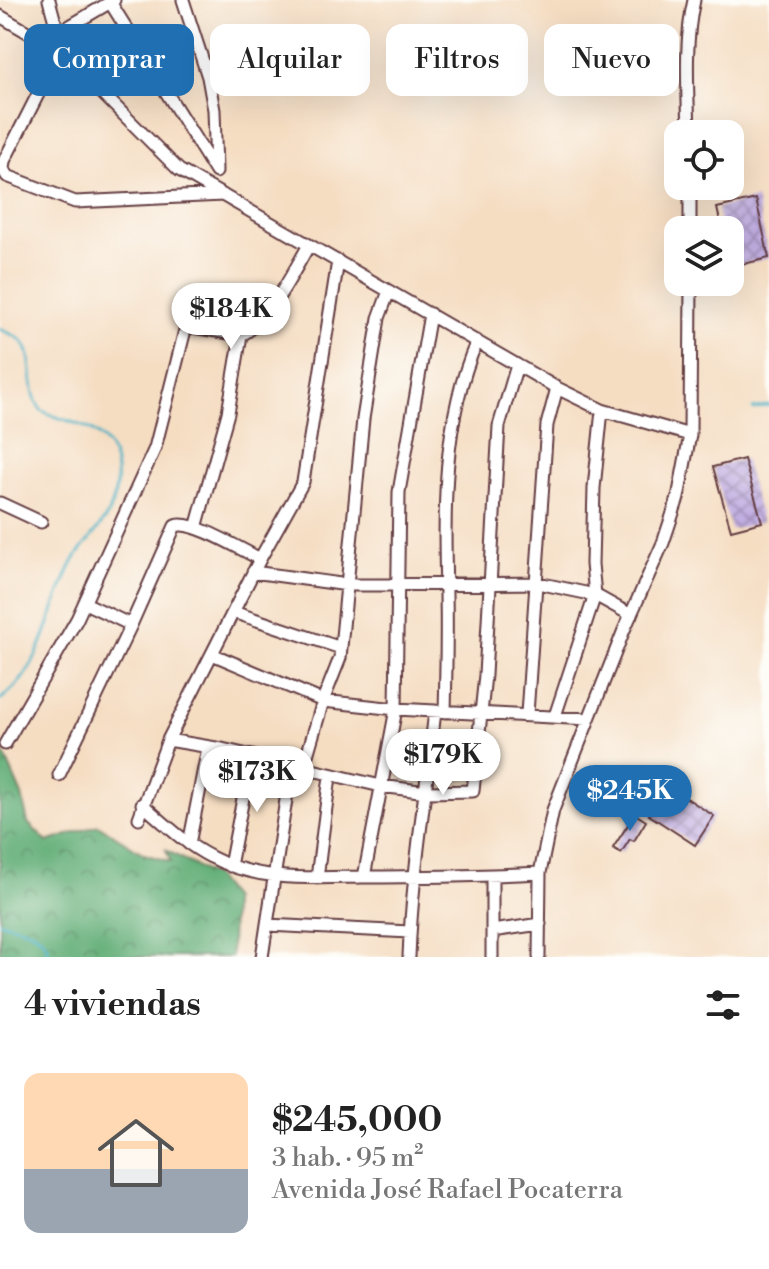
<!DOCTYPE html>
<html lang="es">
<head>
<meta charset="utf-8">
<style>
	:root { --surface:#fff; --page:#f6f6f6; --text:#222; --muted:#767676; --accent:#1f6fb2 }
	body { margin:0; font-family:"Libre Bodoni",serif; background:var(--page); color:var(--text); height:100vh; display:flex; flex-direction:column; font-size:30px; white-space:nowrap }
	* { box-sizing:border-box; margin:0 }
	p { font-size:26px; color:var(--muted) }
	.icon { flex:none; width:44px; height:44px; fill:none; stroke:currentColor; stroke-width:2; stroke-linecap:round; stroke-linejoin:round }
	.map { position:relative; height:957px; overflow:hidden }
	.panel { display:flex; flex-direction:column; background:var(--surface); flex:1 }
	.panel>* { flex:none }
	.hud { position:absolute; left:24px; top:24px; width:722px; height:72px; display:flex; gap:16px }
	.fabs { position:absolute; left:664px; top:120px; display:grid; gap:16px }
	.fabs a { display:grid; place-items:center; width:80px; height:80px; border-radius:16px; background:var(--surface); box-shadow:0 8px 32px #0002; font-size:40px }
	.price { position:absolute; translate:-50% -68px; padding:0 18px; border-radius:28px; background:#fff; color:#222; font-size:26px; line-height:52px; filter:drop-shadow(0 2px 4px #0008) }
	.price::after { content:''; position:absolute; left:50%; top:48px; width:24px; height:18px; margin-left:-12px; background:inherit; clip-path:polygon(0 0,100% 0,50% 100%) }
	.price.current { background:var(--accent); color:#fff }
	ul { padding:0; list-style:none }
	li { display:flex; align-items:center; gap:24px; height:200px; padding:0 24px }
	li span { display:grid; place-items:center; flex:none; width:224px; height:160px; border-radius:16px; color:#555 }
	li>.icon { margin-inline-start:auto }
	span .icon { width:96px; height:96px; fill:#fffc; stroke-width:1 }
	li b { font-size:34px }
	h2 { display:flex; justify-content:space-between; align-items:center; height:96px; padding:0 24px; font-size:34px }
	.tag { padding:0 28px; border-radius:16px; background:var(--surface); box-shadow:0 8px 32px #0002; font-size:28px; line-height:72px }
	.tag.current { background:var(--accent); color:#fff }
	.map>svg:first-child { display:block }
	.forest { fill:url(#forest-crowns); stroke:#576752; stroke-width:2 }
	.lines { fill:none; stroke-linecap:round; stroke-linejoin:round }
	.stream { stroke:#44afc2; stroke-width:3 }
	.building { fill:url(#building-cross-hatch) }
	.minor-casing { stroke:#643c42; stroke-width:15 }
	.minor { stroke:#fff; stroke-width:11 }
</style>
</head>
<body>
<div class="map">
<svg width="769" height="957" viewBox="0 0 769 957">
	<defs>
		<pattern id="forest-crowns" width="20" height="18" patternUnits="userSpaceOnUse" patternTransform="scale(2)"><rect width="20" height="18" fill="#64af78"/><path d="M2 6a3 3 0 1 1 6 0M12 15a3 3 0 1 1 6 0" fill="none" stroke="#548e63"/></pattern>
		<pattern id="building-cross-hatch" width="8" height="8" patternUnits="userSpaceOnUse" patternTransform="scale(2)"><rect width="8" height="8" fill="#c1aee2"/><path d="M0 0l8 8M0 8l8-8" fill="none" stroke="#9f8db7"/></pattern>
	</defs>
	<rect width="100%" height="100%" fill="#fdfcf7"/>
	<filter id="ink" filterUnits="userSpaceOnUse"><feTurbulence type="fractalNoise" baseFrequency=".0125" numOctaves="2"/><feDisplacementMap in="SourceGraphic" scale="16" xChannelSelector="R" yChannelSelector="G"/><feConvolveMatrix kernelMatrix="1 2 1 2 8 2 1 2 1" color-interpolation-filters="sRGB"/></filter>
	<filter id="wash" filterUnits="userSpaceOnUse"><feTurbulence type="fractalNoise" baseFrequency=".006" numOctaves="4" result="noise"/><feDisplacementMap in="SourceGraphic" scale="32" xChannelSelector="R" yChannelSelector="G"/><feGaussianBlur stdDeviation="1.8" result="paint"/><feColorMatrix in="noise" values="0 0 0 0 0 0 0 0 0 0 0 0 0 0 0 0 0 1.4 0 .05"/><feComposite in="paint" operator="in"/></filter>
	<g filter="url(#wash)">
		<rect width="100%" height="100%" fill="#f5ddc2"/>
		<path class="forest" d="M2 749 22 795 28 823 47 842 98 825 144 854 171 862 166 850 214 876 232 899 231 957H0V753Z"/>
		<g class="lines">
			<path class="stream" d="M0 329C6 332 13 334 18 338 38 351 25 390 41 410 67 425 98 421 112 453 119 470 117 496 109 512 100 530 83 544 73 562 54 598 46 647 22 679 16 687 7 694 0 700
				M753 409 769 405
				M0 922C19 927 52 932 47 957"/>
		</g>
		<g id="blocks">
			<path class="building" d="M756 199 769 258 731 267 730 230H722L717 208Z
				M744 459 762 522 731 530 713 467Z
				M668 786 714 816 695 845 649 815Z
				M635 814 646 821 634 841 630 839 621 853 613 848Z"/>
		</g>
	</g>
	<g filter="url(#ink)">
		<use href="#blocks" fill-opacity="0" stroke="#643c42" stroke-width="2"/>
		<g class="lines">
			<g class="minor-casing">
				<path id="minor" d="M49 0 58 33 114 0
					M183 0 208 77 214 110 216 170
					M110 2 216 172
					M0 16 60 51 179 170 557 388 602 410 690 435
					M58 33 60 51 4 161 3 169 7 176 75 202 223 195
					M689 134C688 90 684 44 694 0
					M690 186V230
					M0 503 41 522
					M196 528 228 413 241 335
					M253 572 348 585 538 583 595 595 631 615
					M85 603 131 625
					M233 612 341 648
					M212 654 323 701 396 709 589 719
					M445 712C446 673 447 634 446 595 444 510 442 421 477 341
					M527 714 547 425 557 388
					M555 716 595 595 592 564 594 488 602 410
					M168 740 222 749 381 786 427 792 473 791 485 675 499 426 517 365
					M5 744 77 619 155 448 186 326 241 335C270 321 293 272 309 245
					M303 769 323 701 340 658 363 419 379 318 389 291
					M59 775 131 625 175 526C192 519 242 550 260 559
					M142 804C164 823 185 844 211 857 258 882 310 878 362 877 421 877 481 876 540 873
					M139 818 168 740 260 559 303 482 338 261
					M189 844 208 748
					M230 866 251 757
					M492 876V957
					M364 877 396 709 399 492 430 314
					M317 878 330 776
					M267 925 410 932
					M492 931 540 924
					M262 957 291 767
					M409 957C412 874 426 793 435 711
					M539 957 540 873 553 810 624 630 663 543 678 498 690 435 691 282"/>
			</g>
			<use href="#minor" class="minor"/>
		</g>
	</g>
</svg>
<div class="fabs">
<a><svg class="icon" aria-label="locate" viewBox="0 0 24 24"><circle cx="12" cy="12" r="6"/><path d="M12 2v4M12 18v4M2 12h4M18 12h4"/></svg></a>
<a><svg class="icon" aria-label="layers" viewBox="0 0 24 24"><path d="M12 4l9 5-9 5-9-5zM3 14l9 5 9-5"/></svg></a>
</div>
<b class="price" style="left:231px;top:351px">$184K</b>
<b class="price" style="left:443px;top:797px">$179K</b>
<b class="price" style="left:257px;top:814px">$173K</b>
<b class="price current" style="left:630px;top:833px">$245K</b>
<div class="hud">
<a class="tag current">Comprar</a>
<a class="tag">Alquilar</a>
<a class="tag">Filtros</a>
<a class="tag">Nuevo</a>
</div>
</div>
<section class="panel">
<h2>4 viviendas<svg class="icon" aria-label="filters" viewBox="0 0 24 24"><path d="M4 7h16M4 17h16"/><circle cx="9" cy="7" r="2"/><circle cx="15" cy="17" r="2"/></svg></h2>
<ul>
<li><span style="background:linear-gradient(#ffd9b3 60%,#9aa5b1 0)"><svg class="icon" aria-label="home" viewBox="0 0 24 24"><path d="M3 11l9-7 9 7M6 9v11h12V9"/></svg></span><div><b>$245,000</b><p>3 hab. · 95 m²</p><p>Avenida José Rafael Pocaterra</p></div></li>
</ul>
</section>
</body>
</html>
